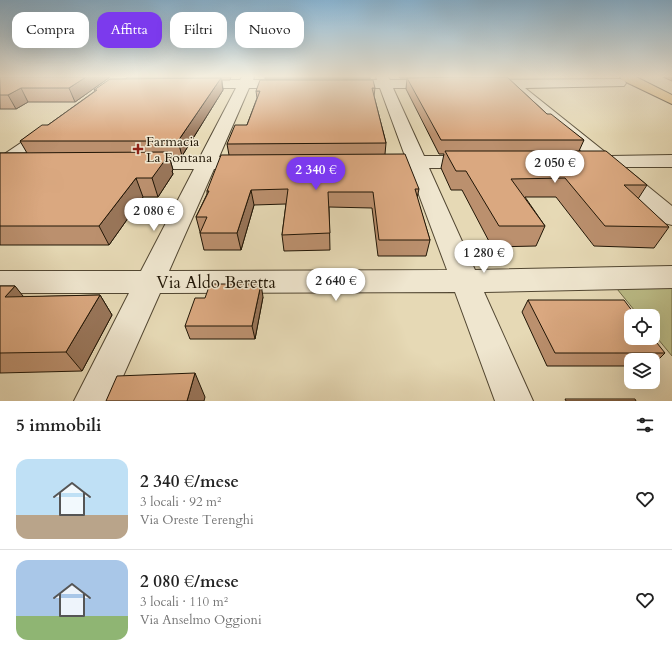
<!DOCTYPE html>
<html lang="it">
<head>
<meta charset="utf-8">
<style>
	:root { --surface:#fff; --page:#f2f2f2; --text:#222; --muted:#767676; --line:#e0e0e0; --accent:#7c3aed }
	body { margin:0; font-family:Cardo,serif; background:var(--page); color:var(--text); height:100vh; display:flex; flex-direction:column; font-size:15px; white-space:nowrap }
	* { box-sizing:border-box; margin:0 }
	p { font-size:13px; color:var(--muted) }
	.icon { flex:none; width:22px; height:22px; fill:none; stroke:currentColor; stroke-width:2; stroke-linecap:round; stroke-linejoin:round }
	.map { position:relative; height:401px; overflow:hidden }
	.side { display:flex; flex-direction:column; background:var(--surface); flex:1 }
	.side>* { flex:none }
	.hud { position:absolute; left:12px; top:12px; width:400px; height:36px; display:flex; gap:8px }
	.buttons { position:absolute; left:624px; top:309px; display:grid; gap:8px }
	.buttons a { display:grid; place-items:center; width:36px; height:36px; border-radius:8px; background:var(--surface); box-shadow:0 4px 16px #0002; font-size:20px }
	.price { position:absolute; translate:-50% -34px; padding:0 9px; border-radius:14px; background:#fff; color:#222; font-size:13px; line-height:26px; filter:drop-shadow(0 1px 2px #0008) }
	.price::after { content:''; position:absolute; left:50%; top:24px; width:12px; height:9px; margin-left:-6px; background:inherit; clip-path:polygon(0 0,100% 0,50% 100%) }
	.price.active { background:var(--accent); color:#fff }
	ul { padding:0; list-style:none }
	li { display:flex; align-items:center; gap:12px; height:100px; padding:0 16px }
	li+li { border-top:1px solid var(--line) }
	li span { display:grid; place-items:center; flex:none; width:112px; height:80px; border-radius:12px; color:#555 }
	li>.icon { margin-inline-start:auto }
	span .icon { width:48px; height:48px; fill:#fffc; stroke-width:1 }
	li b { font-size:17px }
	h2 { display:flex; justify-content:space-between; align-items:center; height:48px; padding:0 16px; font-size:17px }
	.chip { padding:0 14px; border-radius:12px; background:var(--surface); box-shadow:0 4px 16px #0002; font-size:14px; line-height:36px }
	.chip.active { background:var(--accent); color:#fff }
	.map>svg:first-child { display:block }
	.green { fill:#bcbd88; stroke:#6e6a47 }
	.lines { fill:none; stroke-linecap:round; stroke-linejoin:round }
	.minor-casing { stroke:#524732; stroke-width:2 }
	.major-casing { stroke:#211606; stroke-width:2 }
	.minor { fill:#efe6cf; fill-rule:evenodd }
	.major { fill:#e3bc7a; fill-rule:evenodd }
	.wall { fill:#bb906e; stroke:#211606 }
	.shaded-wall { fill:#99765a; stroke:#211606 }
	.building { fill:#daa880; stroke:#211606 }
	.poi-dot { fill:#8f2418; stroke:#efe6cf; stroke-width:1.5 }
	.labels { text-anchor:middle; stroke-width:3; stroke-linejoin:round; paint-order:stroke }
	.poi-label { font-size:14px; fill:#211606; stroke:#efe6cf; text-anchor:start }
	.near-street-label { font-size:17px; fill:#211606; stroke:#efe6cf }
</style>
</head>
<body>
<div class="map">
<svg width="672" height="401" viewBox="0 0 672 401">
	<rect width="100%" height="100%" fill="#e6d9b5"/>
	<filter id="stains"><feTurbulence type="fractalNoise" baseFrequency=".005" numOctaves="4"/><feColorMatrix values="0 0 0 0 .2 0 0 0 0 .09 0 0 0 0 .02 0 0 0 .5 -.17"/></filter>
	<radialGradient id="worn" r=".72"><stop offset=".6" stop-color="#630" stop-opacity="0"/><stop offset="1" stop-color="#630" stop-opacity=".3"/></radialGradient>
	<path class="green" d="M672 283V356L653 333V316H639L613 284Z"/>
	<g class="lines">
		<g class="minor-casing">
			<path id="minor" d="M242 77H254L253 80H289L294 81 295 84 294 87 289 88H249L219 157H247L254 159 257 163 254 167 247 169H214L169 271 447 270 409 168H379L372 166 370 162 372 158 379 156H405L380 88H344L339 87 338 84 339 81 344 80H377L376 77H388L390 80H435L440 81 441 84 440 87 435 88H393L424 156H473L480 158 482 162 480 166 473 168H429L475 270 672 266V288L484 292 533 401H495L455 292 160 293 112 401H74L129 293H0V271H141L194 169H141L134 167 131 163 134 159 141 157H200L236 88H192L187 87 186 84 187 81 192 80H240Z
				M620 79 624 80 626 83 624 86 525 88 610 156 672 155V167H624L672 206V225L664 223 600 168 582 166 580 162 582 158 588 157 510 88 479 87 478 84 479 81 484 80Z
				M49 126 55 128 57 131 55 134 11 167 4 169 0 168V157L43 128Z"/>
		</g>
		<g class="major-casing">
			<path id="major" d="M620 77H636L672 95V104L622 80Z"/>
		</g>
		<use href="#minor" class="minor"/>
		<use href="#major" class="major"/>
	</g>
	<path class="wall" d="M0 77H110L75 102H28L16 109H0Z
		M127 77H231L230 80H222L223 90 182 156H169L173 170 172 171 173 174 158 197H143L109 245H0V153H27L20 141 48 125 95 91 94 90 127 78Z
		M265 77H370V79H265Z
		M399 77H507L547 114 584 140 579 151 647 185 638 199 669 227 654 248 594 246 556 197H525L545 226 536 246 492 247 462 190H451L441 168 444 154H439L406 89 407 78H400Z
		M663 77H672V81Z
		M375 88 374 96 386 143 385 154 419 189 417 198 430 240 426 256H378L372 208 329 207 330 250 284 251 282 235 286 204 254 205 241 250H204L200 233V232L196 217 207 194V191L229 155 227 144 247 125 257 98 256 91Z
		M0 286H15L23 297 100 295 112 315 82 371 0 373Z
		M263 297 255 339H190L185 326Z
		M528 300 665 353 653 365V360H631V366H547L522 312Z"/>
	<path class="shaded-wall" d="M86 77H110L75 102 69 88Z
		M221 78 223 90 182 156 178 141Z
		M21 88 28 102 16 109 8 95Z
		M168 152 173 170 172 171 173 174 158 197 152 178Z
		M136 178 143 197 109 245 99 226Z
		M251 190 254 205 241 250 237 233Z
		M261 284 263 297 255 339 252 326Z
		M15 286 31 306 5 297Z
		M100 295 112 315 82 371 66 352Z
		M195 373 205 397 204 401H187Z"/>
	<path class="building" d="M0 77H86L69 88H21L8 95H0Z
		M456 77H507L547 114H551L584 140H441L407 78Z
		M221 78 178 141H20L42 125H48L97 90H94L110 79Z
		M260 80H373L375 88H372L386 143 227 144 235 125H247L260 91H256Z
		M445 151H606L647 185H624L669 227 605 226 565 178 511 179 545 226H499L466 171H456Z
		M168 152 165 156H168L152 178H136L99 226H0V153Z
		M405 154 419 189H415L430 240H379L373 192H328L330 233 282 235 288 189 251 190 237 233H200L207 217H196L209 191H207L221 155Z
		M210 284H261L252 326H185L195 298H205Z
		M0 286H15L5 297 100 295 66 352 0 353Z
		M528 300H624L636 316H631V338H653L665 353H555Z
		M195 373 187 401H106L117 376Z
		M565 399H635L636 401H566Z"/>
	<linearGradient id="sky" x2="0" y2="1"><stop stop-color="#89b6d5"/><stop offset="0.57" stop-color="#f4eede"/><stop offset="1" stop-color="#f4eede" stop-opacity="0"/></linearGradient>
	<rect width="672" height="134" fill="url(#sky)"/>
	<path class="poi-dot" d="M136 143h4v4h4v4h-4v4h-4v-4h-4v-4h4z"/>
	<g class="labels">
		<g class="poi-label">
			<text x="146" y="146">Farmacia<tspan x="146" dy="16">La Fontana</tspan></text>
		</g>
		<g class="near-street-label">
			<text x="216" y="288">Via Aldo Beretta</text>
		</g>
	</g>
	<rect width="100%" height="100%" filter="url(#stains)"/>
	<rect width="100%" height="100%" fill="url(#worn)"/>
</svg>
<div class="buttons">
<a><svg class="icon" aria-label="locate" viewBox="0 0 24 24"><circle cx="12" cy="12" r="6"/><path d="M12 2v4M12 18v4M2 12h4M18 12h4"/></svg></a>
<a><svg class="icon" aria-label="layers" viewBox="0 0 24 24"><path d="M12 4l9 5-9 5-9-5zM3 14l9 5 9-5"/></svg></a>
</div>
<b class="price" style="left:555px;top:184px">2 050 €</b>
<b class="price active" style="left:316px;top:191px">2 340 €</b>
<b class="price" style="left:154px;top:232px">2 080 €</b>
<b class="price" style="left:484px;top:274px">1 280 €</b>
<b class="price" style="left:336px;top:302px">2 640 €</b>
<div class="hud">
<a class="chip">Compra</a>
<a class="chip active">Affitta</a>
<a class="chip">Filtri</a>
<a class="chip">Nuovo</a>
</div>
</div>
<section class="side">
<h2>5 immobili<svg class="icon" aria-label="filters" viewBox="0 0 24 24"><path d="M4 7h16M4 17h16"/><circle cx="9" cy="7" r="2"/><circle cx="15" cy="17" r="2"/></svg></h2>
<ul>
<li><span style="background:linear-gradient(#bfe0f5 70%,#b9a48a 0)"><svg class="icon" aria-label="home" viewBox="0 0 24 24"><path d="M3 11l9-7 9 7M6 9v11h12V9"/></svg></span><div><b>2 340 €/mese</b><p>3 locali · 92 m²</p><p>Via Oreste Terenghi</p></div><svg class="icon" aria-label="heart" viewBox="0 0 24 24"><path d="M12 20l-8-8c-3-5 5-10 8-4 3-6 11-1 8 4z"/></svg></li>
<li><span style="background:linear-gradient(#a9c7e8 70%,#8fb573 0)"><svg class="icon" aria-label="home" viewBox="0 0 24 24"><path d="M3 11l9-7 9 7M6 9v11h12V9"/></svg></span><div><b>2 080 €/mese</b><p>3 locali · 110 m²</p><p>Via Anselmo Oggioni</p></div><svg class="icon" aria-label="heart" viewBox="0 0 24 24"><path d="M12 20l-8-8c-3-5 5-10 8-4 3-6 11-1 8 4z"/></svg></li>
</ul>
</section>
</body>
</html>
